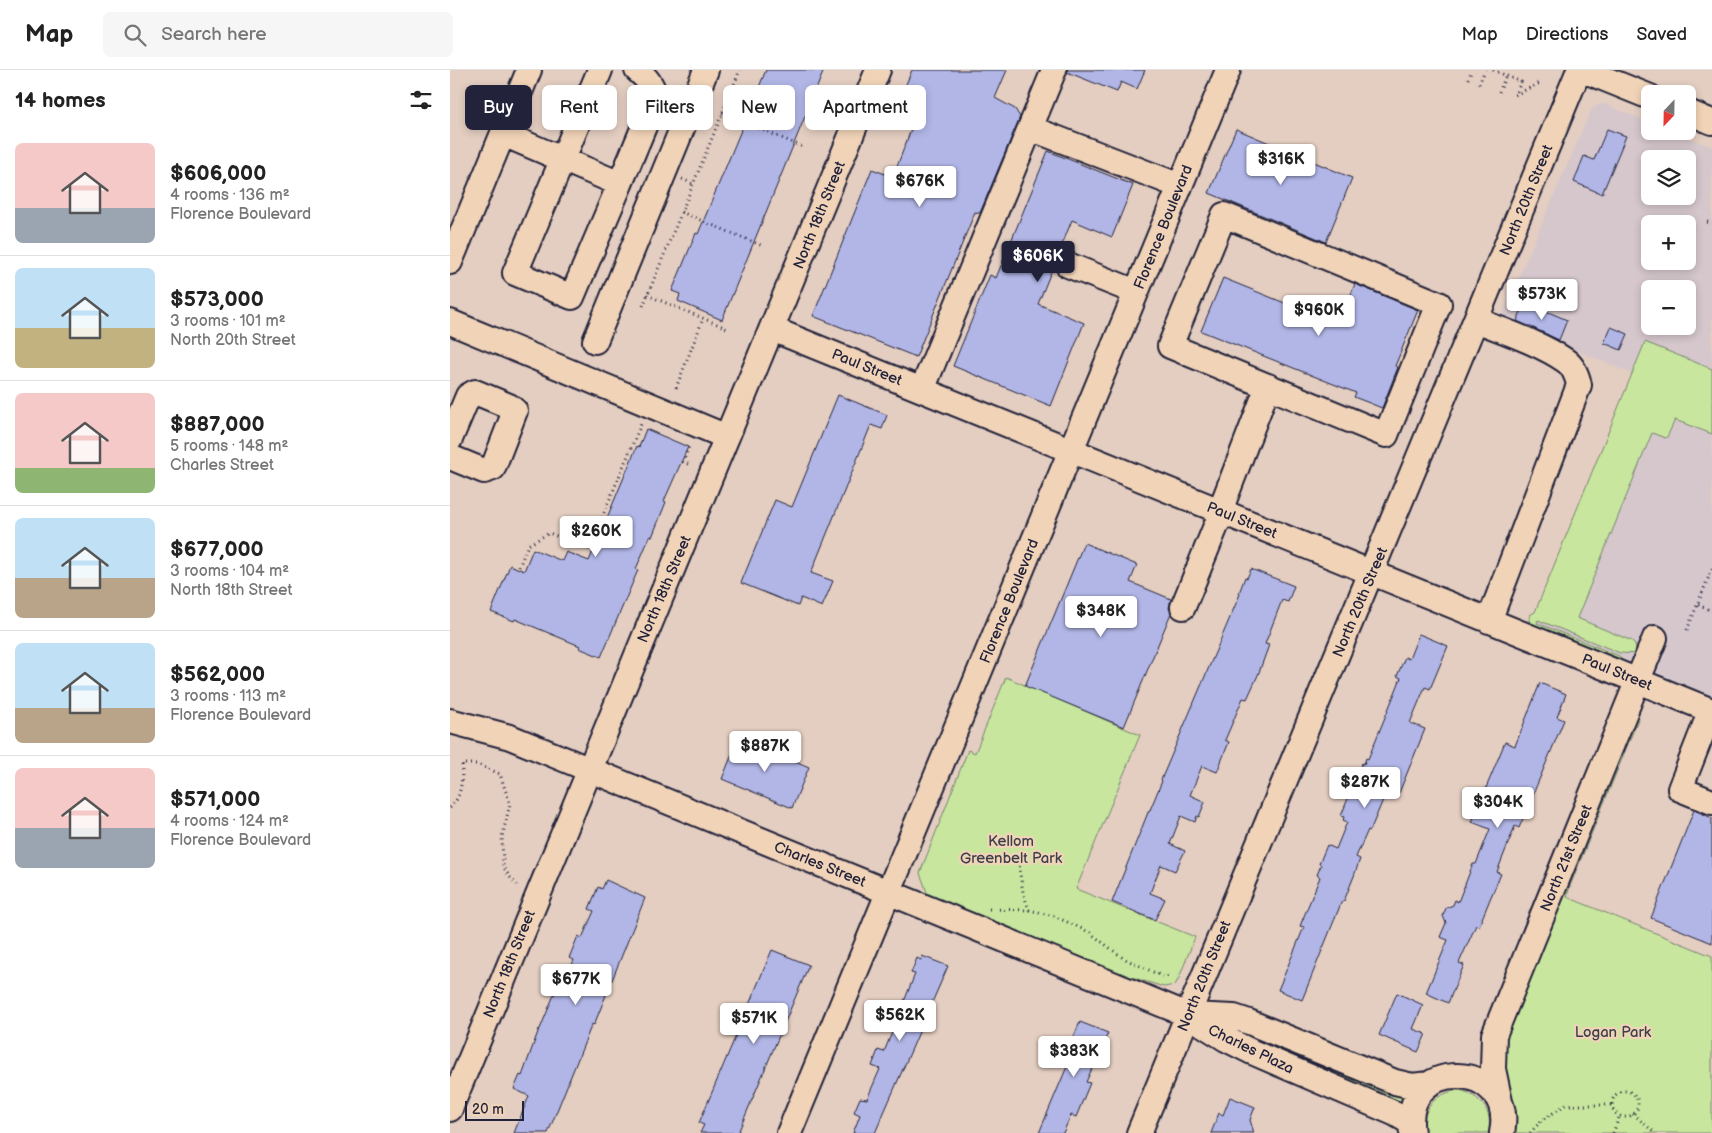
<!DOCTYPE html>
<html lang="en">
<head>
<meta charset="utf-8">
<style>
	:root { --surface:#fff; --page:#f6f6f6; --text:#222; --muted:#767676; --line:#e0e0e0; --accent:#22223b }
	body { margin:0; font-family:"Balsamiq Sans",sans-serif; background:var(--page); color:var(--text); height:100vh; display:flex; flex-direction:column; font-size:19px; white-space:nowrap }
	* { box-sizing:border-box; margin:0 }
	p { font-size:16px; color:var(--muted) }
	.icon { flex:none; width:28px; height:28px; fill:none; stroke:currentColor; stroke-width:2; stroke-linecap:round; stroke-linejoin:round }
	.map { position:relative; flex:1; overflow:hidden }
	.side { display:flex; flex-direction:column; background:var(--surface); width:450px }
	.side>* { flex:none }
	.top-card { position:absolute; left:15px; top:15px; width:475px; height:45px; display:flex; gap:10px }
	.needle { width:32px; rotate:202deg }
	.fabs { position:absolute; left:1191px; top:15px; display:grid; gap:10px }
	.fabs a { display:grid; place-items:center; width:55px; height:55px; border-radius:8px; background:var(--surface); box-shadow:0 2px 8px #0003; font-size:25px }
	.scale { position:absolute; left:15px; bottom:12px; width:59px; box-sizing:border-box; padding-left:5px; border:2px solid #22223b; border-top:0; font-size:14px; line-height:18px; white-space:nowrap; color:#22223b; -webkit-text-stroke:4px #f1d4b8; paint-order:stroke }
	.price { position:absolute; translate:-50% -42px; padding:0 11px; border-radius:5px; background:#fff; color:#222; font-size:16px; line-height:32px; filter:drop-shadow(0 1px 2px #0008) }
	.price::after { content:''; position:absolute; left:50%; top:30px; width:15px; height:11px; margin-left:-8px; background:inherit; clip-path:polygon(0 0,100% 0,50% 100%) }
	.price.current { background:var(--accent); color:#fff }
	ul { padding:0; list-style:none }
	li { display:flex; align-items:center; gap:15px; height:125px; padding:0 15px }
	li+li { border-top:1px solid var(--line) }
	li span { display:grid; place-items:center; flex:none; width:140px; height:100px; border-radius:8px; color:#555 }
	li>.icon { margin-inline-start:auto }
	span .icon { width:60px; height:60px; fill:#fffc; stroke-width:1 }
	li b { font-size:21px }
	h2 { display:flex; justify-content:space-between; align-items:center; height:60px; padding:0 15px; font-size:21px }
	.chip { padding:0 18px; border-radius:8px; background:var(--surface); box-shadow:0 2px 8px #0003; font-size:18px; line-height:45px }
	.chip.current { background:var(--accent); color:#fff }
	header { display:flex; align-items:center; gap:30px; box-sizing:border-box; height:70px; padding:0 25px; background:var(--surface); border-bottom:1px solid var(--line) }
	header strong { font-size:24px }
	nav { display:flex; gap:28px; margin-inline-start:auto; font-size:18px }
	.search { width:350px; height:45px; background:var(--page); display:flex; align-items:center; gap:12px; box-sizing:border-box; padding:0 18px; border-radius:8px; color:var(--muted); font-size:19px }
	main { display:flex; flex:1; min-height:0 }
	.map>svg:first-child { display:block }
	.built { fill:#d5c7cc; fill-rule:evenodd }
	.green { fill:#c8e69e; stroke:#75846c }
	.building { fill:#b1b6e7; stroke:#22223b }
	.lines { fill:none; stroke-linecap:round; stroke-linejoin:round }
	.minor-casing { stroke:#22223b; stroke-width:28 }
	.path { stroke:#22223b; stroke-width:3; stroke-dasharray:1 4; stroke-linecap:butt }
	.minor { stroke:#f1d4b8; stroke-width:24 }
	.labels { text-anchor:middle; stroke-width:4.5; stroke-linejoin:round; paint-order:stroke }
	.street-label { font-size:15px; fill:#22223b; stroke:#f1d4b8 }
	.park-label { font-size:15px; fill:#3b3f4a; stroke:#f1d4b8 }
</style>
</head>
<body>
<header>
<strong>Map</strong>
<div class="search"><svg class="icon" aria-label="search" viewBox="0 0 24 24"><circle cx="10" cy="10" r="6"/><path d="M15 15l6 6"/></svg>Search here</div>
<nav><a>Map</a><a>Directions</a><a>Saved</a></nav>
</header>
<main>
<section class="side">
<h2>14 homes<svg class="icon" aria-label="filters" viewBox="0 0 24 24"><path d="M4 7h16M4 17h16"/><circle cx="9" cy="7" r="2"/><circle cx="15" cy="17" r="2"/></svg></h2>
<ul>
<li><span style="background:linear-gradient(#f6c9c9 65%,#9aa5b1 0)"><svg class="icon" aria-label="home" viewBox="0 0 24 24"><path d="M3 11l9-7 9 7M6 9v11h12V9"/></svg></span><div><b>$606,000</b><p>4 rooms · 136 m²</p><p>Florence Boulevard</p></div></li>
<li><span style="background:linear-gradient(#bfe0f5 60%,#c2b280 0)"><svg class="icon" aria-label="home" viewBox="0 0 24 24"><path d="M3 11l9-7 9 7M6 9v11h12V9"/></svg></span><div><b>$573,000</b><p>3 rooms · 101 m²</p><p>North 20th Street</p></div></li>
<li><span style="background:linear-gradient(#f6c9c9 75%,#8fb573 0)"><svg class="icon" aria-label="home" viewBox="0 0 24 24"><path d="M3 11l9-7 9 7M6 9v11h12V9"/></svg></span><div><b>$887,000</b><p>5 rooms · 148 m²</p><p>Charles Street</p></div></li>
<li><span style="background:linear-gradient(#bfe0f5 60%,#b9a48a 0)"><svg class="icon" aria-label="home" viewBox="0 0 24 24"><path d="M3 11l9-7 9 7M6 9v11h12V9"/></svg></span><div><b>$677,000</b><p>3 rooms · 104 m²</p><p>North 18th Street</p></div></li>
<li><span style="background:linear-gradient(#bfe0f5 65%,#b9a48a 0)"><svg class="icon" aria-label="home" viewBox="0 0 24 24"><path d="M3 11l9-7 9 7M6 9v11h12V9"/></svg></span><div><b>$562,000</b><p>3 rooms · 113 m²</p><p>Florence Boulevard</p></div></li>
<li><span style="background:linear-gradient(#f6c9c9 60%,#9aa5b1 0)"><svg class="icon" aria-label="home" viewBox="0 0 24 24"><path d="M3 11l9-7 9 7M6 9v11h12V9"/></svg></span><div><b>$571,000</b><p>4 rooms · 124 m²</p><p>Florence Boulevard</p></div></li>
</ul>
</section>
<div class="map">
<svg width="1262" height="1063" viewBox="0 0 1262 1063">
	<rect width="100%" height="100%" fill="#e4cec1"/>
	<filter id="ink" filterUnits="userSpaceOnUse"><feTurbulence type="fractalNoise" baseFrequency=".02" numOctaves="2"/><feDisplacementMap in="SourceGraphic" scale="10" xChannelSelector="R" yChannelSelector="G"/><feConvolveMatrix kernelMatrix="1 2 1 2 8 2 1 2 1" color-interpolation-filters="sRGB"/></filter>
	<g filter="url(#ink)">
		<path class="built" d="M1149 34 1157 35 1200 53V61H1222L1262 77V626L1081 552 1182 304 1051 248 1141 40ZM1200 89H1238V126H1200ZM1200 154H1238V191H1200ZM1200 219H1238V256H1200Z"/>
		<path class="green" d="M1195 272 1262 299V364L1225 350 1217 367 1215 368 1202 363 1127 548 1182 571C1186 574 1187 579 1185 584L1170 583 1088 550 1087 553 1169 586 1171 589 1080 553 1079 549 1080 545 1085 542Z
			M556 607 690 665 626 819 745 867 729 908 725 915 714 917 638 894 478 825 470 803 518 680 525 683Z
			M1187 646 1189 647 1120 816 1117 827 1262 886V1063H1062L1049 984Z
			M797 963 957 1023 953 1040 794 968Z
			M1010 1020C1030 1026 1044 1041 1038 1063H975C970 1039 986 1022 1010 1020Z"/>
		<path class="building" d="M316 0H374L272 250 228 231 230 224 222 221 246 163 248 164Z
			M462 0H557L545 28 565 39 570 47 530 143 525 142 466 287 363 246 422 99 443 107 462 57 442 48Z
			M617 0H695L687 19 671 12 667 22 617 2Z
			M786 59 902 108 876 172 759 123Z
			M1157 59 1176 66 1152 124 1124 112 1134 86 1144 90Z
			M598 81 683 115 662 167 622 150 588 234 634 253 601 336 503 296 540 205 546 208Z
			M773 208 889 255 905 214 968 240 945 296 948 297 932 338 904 327 906 323 751 261Z
			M1075 232 1117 250 1109 270 1067 251Z
			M1161 257 1178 264 1171 280 1154 273Z
			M388 325 437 345 432 359 421 355 361 503 383 511 372 537 351 528 348 536 291 513 325 430 342 437Z
			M196 359 238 377 214 431 216 432 202 467 200 466 186 499 188 500 151 587 129 578 130 576 65 549 64 551 41 542 60 495 74 501 83 479 112 491 116 482 139 491 187 376 189 377Z
			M634 473 687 495 680 512 721 529 719 538 721 543 674 657 575 616Z
			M801 499 844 516 838 532 832 530 815 574 819 575 808 605 797 629 793 628 775 670 779 672 767 702 752 696 740 725 755 732 749 747 747 746 745 752 731 746 720 774 735 781 725 801 711 795 700 823 715 829 705 850 662 832 699 740H700L712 711 711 710 790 524 789 523 795 507 797 508Z
			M969 564 998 576 980 619 975 617 960 653 975 659 949 723 938 718 920 761 918 760 906 787 910 789 904 806 894 831H892L852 930 828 920 854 857 850 856 870 807 867 805 871 795 869 794 877 775 886 779 897 752 893 750 894 747 891 746 912 693 914 694 916 688 918 689 951 608 947 606 955 587 959 589Z
			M1090 613 1116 624 1107 647 1114 650 1069 758 1065 756 1047 802 1051 804 1040 829 1029 856 1026 855 1009 893 1014 895 998 933 976 923 998 870 990 867 996 853 993 846 996 838 1003 835 1005 830 1008 832 1023 794H1026L1040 759 1022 752 1055 672 1065 676Z
			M289 667 359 697 342 738 272 709Z
			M1244 740 1262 748V873L1201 848Z
			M156 810 195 828 144 955 142 954 98 1063H64L79 1026 64 1019 70 1005 72 1006 89 959H90L108 915 113 917 124 890 119 888 128 866 132 868 144 841 139 839 148 817 152 819Z
			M322 880 359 895 288 1063H250L254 1055 249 1053Z
			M472 886 498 896 425 1063H403L410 1045 404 1042 410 1028 417 1029 430 999 422 996 428 980 434 982 445 955 439 953 448 932 453 934 465 904 461 903 467 888 471 890Z
			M947 923 973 935 963 959 976 964 968 982 929 965Z
			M630 952 658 963 636 1012 640 1013 626 1047 621 1045 613 1063H589L621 987 616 985Z
			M780 1027 805 1037 800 1050 804 1063H761L769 1043 773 1045Z"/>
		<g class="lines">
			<g class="minor-casing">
				<path id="minor" d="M150 0 65 203 122 227 170 114
					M1133 0 1200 27
					M1238 42 1262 52
					M580 58 730 116
					M53 64 170 114 205 30C205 17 197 8 187 0
					M774 145 989 234 936 365 720 276Z
					M0 192 79 0
					M618 195 686 222
					M1026 250C1054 261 1092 274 1116 291 1124 297 1127 305 1129 315L1039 551
					M0 252 277 367
					M322 259 1262 641
					M145 271 256 0
					M472 320 604 0
					M0 369 18 326 25 322 59 336 65 341 43 398 34 401 0 387
					M770 441 818 316
					M733 537 772 441
					M1261 640 1230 719 1262 732
					M0 651 60 667 738 945 776 969 802 982 946 1044 960 1052
					M740 945 784 947 799 952 945 1012 962 1016 979 1014
					M1050 1032 1043 999 1044 965 1205 568
					M0 1039 428 0
					M339 1063 778 0
					M689 1063 1129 0
					M962 1063C949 985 1067 989 1052 1063"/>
			</g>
			<path class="path" d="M1043 0 1071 12 1065 25 1090 13
				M1018 9 1022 0
				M1029 14 1035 0
				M1049 22 1056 6
				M272 43 353 77
				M232 109 243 114
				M231 142 313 176
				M1257 152 1262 153
				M197 225 279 259
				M193 236 290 0
				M226 318 253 249
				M238 394 233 392 240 374
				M69 497 78 475 99 463 139 479 191 354
				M1248 535 1262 541
				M1237 560 1262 499
				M0 738C12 727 12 710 12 694H27L50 704 60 734 52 767 53 796 59 806 67 815
				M575 782 569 798 573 822 579 840
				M539 839 579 840 604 846 639 862 673 888 714 907 721 906
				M1162 1034a13 13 0 1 1 26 0a13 13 0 1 1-26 0Z
				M1183 1044 1205 1063
				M1080 1063 1091 1051 1115 1035H1163
				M1163 1063 1170 1045"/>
			<use href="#minor" class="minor"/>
		</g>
	</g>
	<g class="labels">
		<g class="street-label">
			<text transform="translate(1076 130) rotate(-68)" y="5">North 20th Street</text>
			<text transform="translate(369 145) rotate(-68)" y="5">North 18th Street</text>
			<text transform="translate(713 157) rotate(-68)" y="5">Florence Boulevard</text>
			<text transform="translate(417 297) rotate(22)" y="5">Paul Street</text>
			<text transform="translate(792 450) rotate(22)" y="5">Paul Street</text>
			<text transform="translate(214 519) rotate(-67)" y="5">North 18th Street</text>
			<text transform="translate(559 531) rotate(-68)" y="5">Florence Boulevard</text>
			<text transform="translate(910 532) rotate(-67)" y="5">North 20th Street</text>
			<text transform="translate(1167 602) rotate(22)" y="5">Paul Street</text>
			<text transform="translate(1116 788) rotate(-68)" y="5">North 21st Street</text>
			<text transform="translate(370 794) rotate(22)" y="5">Charles Street</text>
			<text transform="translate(59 894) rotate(-68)" y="5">North 18th Street</text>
			<text transform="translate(754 906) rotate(-68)" y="5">North 20th Street</text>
			<text transform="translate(801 979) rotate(26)" y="5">Charles Plaza</text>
		</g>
		<g class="park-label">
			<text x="561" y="776">Kellom<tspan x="561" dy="17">Greenbelt Park</tspan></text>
			<text x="1163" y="967">Logan Park</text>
		</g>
	</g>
</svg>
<div class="fabs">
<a><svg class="needle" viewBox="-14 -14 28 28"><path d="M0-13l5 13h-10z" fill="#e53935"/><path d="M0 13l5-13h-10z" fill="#767676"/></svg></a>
<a><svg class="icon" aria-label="layers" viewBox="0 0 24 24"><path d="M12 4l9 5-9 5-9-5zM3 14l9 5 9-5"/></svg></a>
<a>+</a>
<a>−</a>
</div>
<div class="scale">20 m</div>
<b class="price" style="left:831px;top:116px">$316K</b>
<b class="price" style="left:470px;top:138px">$676K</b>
<b class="price current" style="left:588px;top:213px">$606K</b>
<b class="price" style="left:1092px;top:251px">$573K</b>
<b class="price" style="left:869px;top:267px">$960K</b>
<b class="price" style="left:146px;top:488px">$260K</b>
<b class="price" style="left:651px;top:568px">$348K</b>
<b class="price" style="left:315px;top:703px">$887K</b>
<b class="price" style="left:915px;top:739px">$287K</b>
<b class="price" style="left:1048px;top:759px">$304K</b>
<b class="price" style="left:126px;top:936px">$677K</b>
<b class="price" style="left:450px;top:972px">$562K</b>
<b class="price" style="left:304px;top:975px">$571K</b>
<b class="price" style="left:624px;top:1008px">$383K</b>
<div class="top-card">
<a class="chip current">Buy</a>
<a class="chip">Rent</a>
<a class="chip">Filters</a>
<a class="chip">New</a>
<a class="chip">Apartment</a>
</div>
</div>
</main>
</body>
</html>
